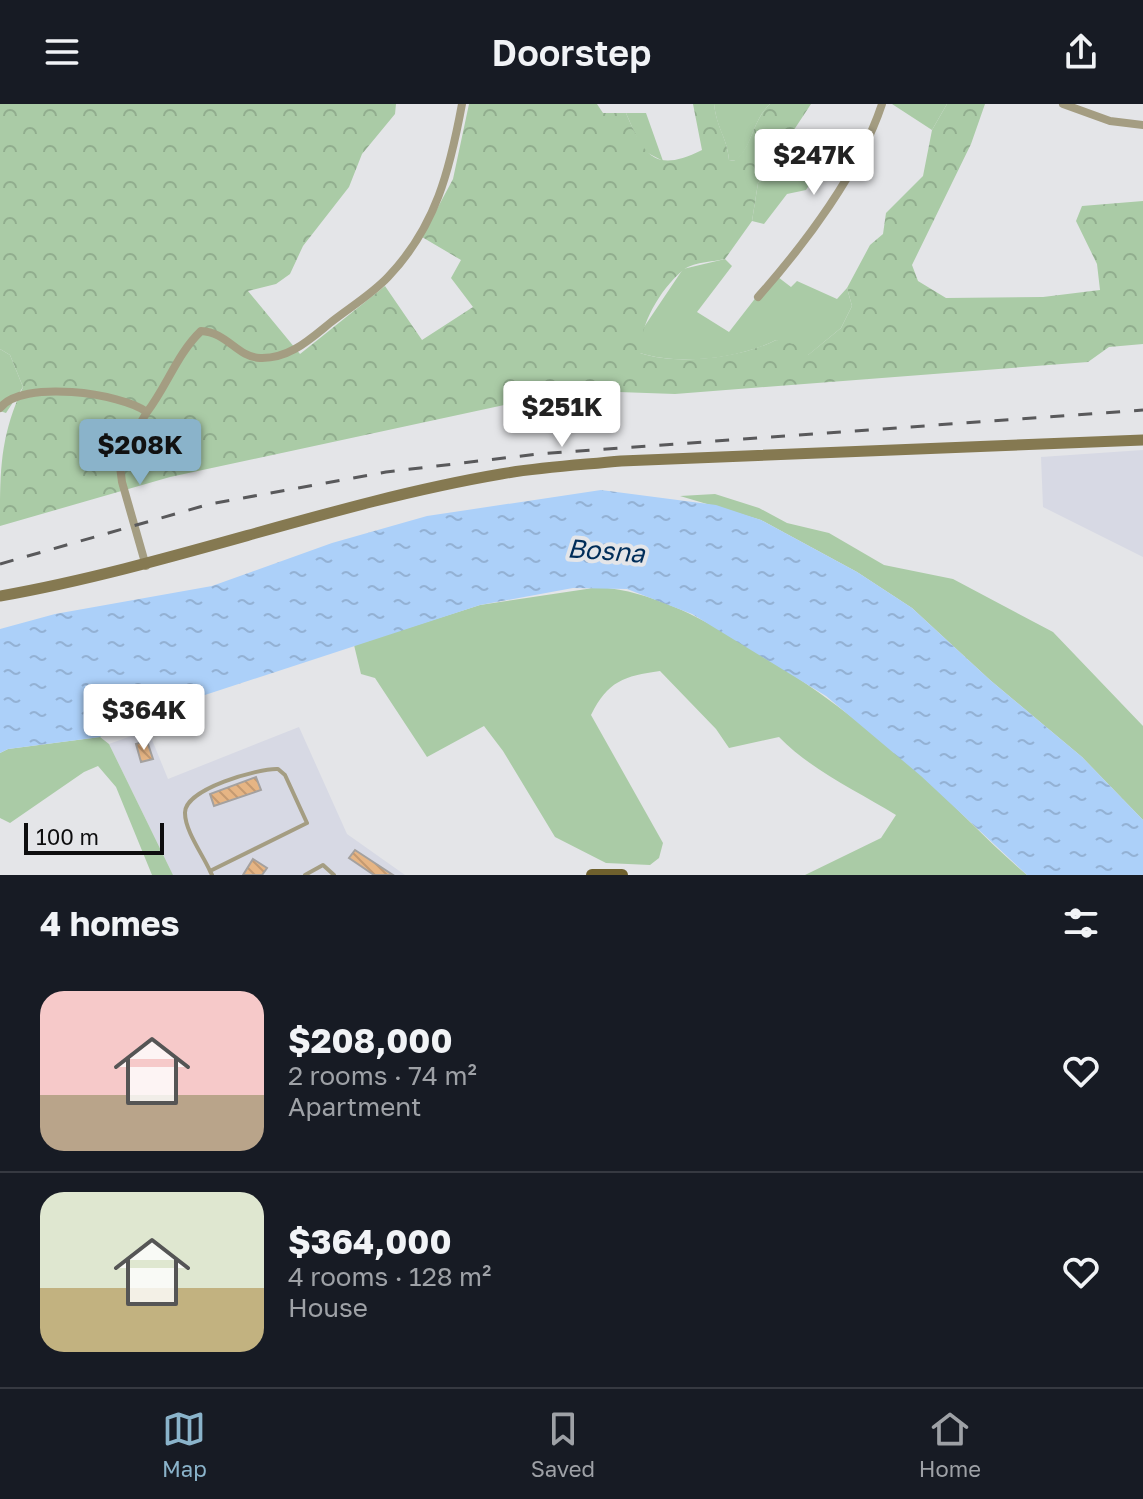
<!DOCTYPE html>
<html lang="en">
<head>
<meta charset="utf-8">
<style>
	:root { --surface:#171b24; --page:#20242c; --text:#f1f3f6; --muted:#9ea1a6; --line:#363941; --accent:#8ab3ca }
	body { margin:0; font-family:"Golos Text",sans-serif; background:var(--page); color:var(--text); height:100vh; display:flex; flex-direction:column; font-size:30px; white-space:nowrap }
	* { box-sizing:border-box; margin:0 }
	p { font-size:26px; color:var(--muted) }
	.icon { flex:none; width:44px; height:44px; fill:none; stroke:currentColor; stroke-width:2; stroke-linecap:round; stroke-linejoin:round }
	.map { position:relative; height:771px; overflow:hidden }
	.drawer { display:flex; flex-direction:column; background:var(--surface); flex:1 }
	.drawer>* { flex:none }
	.scale { position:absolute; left:24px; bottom:20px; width:140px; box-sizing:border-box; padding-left:8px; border:4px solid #0d0d0e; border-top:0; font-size:22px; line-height:28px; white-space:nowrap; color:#0d0d0e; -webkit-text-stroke:6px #e4e5e8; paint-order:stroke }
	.price { position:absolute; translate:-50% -68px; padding:0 18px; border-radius:8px; background:#fff; color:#222; font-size:26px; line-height:52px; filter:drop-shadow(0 2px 4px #0008) }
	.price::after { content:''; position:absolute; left:50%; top:48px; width:24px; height:18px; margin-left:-12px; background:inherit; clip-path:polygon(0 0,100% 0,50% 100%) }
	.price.active { background:var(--accent); color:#111 }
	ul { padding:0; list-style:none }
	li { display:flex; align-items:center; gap:24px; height:200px; padding:0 40px }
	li+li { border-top:2px solid var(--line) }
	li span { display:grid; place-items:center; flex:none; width:224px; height:160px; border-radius:24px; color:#555 }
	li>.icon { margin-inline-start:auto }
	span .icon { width:96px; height:96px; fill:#fffc; stroke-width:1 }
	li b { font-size:34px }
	h2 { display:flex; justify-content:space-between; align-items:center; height:96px; padding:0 40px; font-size:34px }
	header { display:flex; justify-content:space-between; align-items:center; height:104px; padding:0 40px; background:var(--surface); font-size:36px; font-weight:600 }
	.menu { display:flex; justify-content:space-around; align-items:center; height:112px; border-top:2px solid var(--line); background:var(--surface); font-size:22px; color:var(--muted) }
	.menu a { display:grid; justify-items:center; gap:4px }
	.menu .active { color:var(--accent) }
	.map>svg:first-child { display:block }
	.built { fill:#d7d9e4 }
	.green { fill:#aacba6 }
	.forest { fill:url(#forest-crowns) }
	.water { fill:url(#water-ripples) }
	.building { fill:url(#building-back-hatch); stroke:#a4a19f; stroke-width:2 }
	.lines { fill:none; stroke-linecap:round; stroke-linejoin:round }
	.lane { stroke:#a49d82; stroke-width:4 }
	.street { stroke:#a49d82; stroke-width:8 }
	.secondary { stroke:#857951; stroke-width:11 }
	.primary { stroke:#6f602d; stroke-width:12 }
	.rail { stroke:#59595b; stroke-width:3; stroke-dasharray:14 14; stroke-linecap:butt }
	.labels { text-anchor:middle; stroke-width:8; stroke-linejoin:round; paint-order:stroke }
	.water-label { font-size:26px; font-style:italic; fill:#002d59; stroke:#e4e5e8 }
</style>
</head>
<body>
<header><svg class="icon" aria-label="menu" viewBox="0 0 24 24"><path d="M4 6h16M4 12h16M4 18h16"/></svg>Doorstep<svg class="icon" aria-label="share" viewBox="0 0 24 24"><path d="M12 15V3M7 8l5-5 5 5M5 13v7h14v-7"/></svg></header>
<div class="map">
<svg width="1143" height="771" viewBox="0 0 1143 771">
	<defs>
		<pattern id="forest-crowns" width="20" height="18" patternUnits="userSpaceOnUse" patternTransform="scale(2)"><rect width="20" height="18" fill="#aacba6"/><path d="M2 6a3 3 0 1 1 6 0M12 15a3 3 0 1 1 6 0" fill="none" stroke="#91ad8e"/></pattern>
		<pattern id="water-ripples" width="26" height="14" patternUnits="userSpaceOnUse" patternTransform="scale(2)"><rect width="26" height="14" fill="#acd0f9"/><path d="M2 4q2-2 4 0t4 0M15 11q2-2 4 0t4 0" fill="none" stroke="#93b1d4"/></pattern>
		<pattern id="building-back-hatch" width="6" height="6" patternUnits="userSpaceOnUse" patternTransform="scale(2)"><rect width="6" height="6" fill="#e6b584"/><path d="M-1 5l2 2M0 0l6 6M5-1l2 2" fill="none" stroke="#c49a71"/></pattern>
	</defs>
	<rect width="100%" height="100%" fill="#e4e5e8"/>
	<path class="built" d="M1143 346V453L1043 403 1041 353Z
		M299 623 347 730 405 771H173L109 640 148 626 168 675Z"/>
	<path class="green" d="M714 0H770C752 17 753 41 736 57L729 56C727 33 717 26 714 0Z
		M892 0H947L932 26Z
		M626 9H646L663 57 642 46Z
		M784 41 820 64 806 86 787 90 764 120 752 117 758 79 775 67Z
		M725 155 732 162 697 208 729 228 774 170 791 183 797 177 837 195 847 184 852 202 841 224 807 252 776 236C741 254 679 262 640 249V229L683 165Z
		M0 245 10 251 23 283 6 309 0 307Z
		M715 390 759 404 787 419 829 429 884 461 953 475 1053 528 1143 622V716L1082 653 990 576 912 504 857 468 761 416 680 392Z
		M600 483C652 488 695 511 740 537 805 576 865 620 921 671 957 703 990 740 1027 771H805L881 734 896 711C857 687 811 666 779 633L729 644 716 625 660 567C624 572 608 577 591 611L663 739 659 754 650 761 606 759 555 733 503 647 484 622 427 653 375 574 361 570 354 541 480 501Z
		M100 633 109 640 173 771H152L116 683 98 662 84 668 10 719 0 714V649L8 645Z"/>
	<path class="forest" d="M0 0H396L395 10 362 50 349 83 303 142 290 170 276 180 248 187 300 250 385 182 422 236 473 203 451 174 461 156 422 133 453 75 469 0H597L603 9H626C644 51 654 70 702 46L693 0H714C717 25 727 33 729 56L735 57C753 41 752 17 770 0H811L784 41 775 67 758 79 752 117 725 155C712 158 692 158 682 167 660 186 640 220 640 249 678 262 741 254 776 236L794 240 808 251 841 224 852 202 847 184 870 141 883 130 886 109 923 72 932 26 947 0H985L971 40 912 161 918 177 946 194 1043 193 1100 186 1097 160 1076 117 1082 102 1143 97V240L1109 243 1088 258 675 290 590 287 518 298 170 373 0 422C0 365 0 333 23 283L10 251 0 245Z"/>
	<path class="water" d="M601 386 716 401 761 416 857 468 912 504 990 576 1082 653 1143 716V771H1027L921 672 826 592 692 510 627 485 573 484 480 501 153 608 118 620 100 633 8 645 0 649V525L55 510 212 482 332 439 427 412Z"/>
	<path class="building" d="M147 637 153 655 141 658 136 640Z
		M256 673 261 686 214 702 210 690Z
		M355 746 393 771H374L349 754Z
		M253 755 267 764 262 771H243Z"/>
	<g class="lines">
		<path class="lane" d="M210 767C203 751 185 727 185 709 184 685 259 664 278 665L285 671 307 719 210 767 212 771
			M305 771 323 761 334 771"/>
		<path class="street" d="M1063 0 1110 17 1143 21
			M758 193C805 140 860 67 882 0
			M0 304C22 275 121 289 147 308 167 282 177 250 201 227 227 228 237 253 260 254 289 255 309 236 330 219 349 204 372 190 388 173 436 123 450 65 462 0
			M146 462 122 378 119 355 147 308"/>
		<path class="secondary" d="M0 492C170 462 331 399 501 370 541 363 581 361 621 357L1143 336"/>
		<path class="primary" d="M592 771H622"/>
		<path class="rail" d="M0 460 210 400 386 368 538 350 1143 306"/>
	</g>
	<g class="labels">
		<g class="water-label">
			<text transform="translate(606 447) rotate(4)" y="9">Bosna</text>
		</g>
	</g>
</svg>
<div class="scale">100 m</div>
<b class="price" style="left:814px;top:93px">$247K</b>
<b class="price" style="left:562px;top:345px">$251K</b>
<b class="price active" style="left:140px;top:383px">$208K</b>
<b class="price" style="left:144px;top:648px">$364K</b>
</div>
<section class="drawer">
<h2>4 homes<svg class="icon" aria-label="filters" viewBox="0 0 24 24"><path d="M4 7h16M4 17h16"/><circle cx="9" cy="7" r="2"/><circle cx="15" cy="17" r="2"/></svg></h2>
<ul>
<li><span style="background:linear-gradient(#f6c9c9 65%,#b9a48a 0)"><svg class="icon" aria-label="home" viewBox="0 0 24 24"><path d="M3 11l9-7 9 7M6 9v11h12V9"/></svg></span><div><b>$208,000</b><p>2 rooms · 74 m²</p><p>Apartment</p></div><svg class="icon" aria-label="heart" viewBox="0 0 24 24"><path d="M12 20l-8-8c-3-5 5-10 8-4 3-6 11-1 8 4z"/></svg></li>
<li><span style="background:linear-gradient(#dfe7d0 60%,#c2b280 0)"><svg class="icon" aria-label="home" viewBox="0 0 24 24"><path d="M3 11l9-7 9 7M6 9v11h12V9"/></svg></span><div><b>$364,000</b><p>4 rooms · 128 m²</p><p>House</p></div><svg class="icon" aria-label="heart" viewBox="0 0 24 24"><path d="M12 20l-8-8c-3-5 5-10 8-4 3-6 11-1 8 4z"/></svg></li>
</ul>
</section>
<nav class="menu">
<a class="active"><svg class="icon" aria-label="map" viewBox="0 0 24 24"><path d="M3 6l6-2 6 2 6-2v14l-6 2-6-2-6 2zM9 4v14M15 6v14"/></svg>Map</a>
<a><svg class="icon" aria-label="saved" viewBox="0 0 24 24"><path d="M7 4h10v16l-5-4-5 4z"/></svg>Saved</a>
<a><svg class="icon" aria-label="home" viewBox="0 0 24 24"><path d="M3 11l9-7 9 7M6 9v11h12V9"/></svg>Home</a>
</nav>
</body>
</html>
